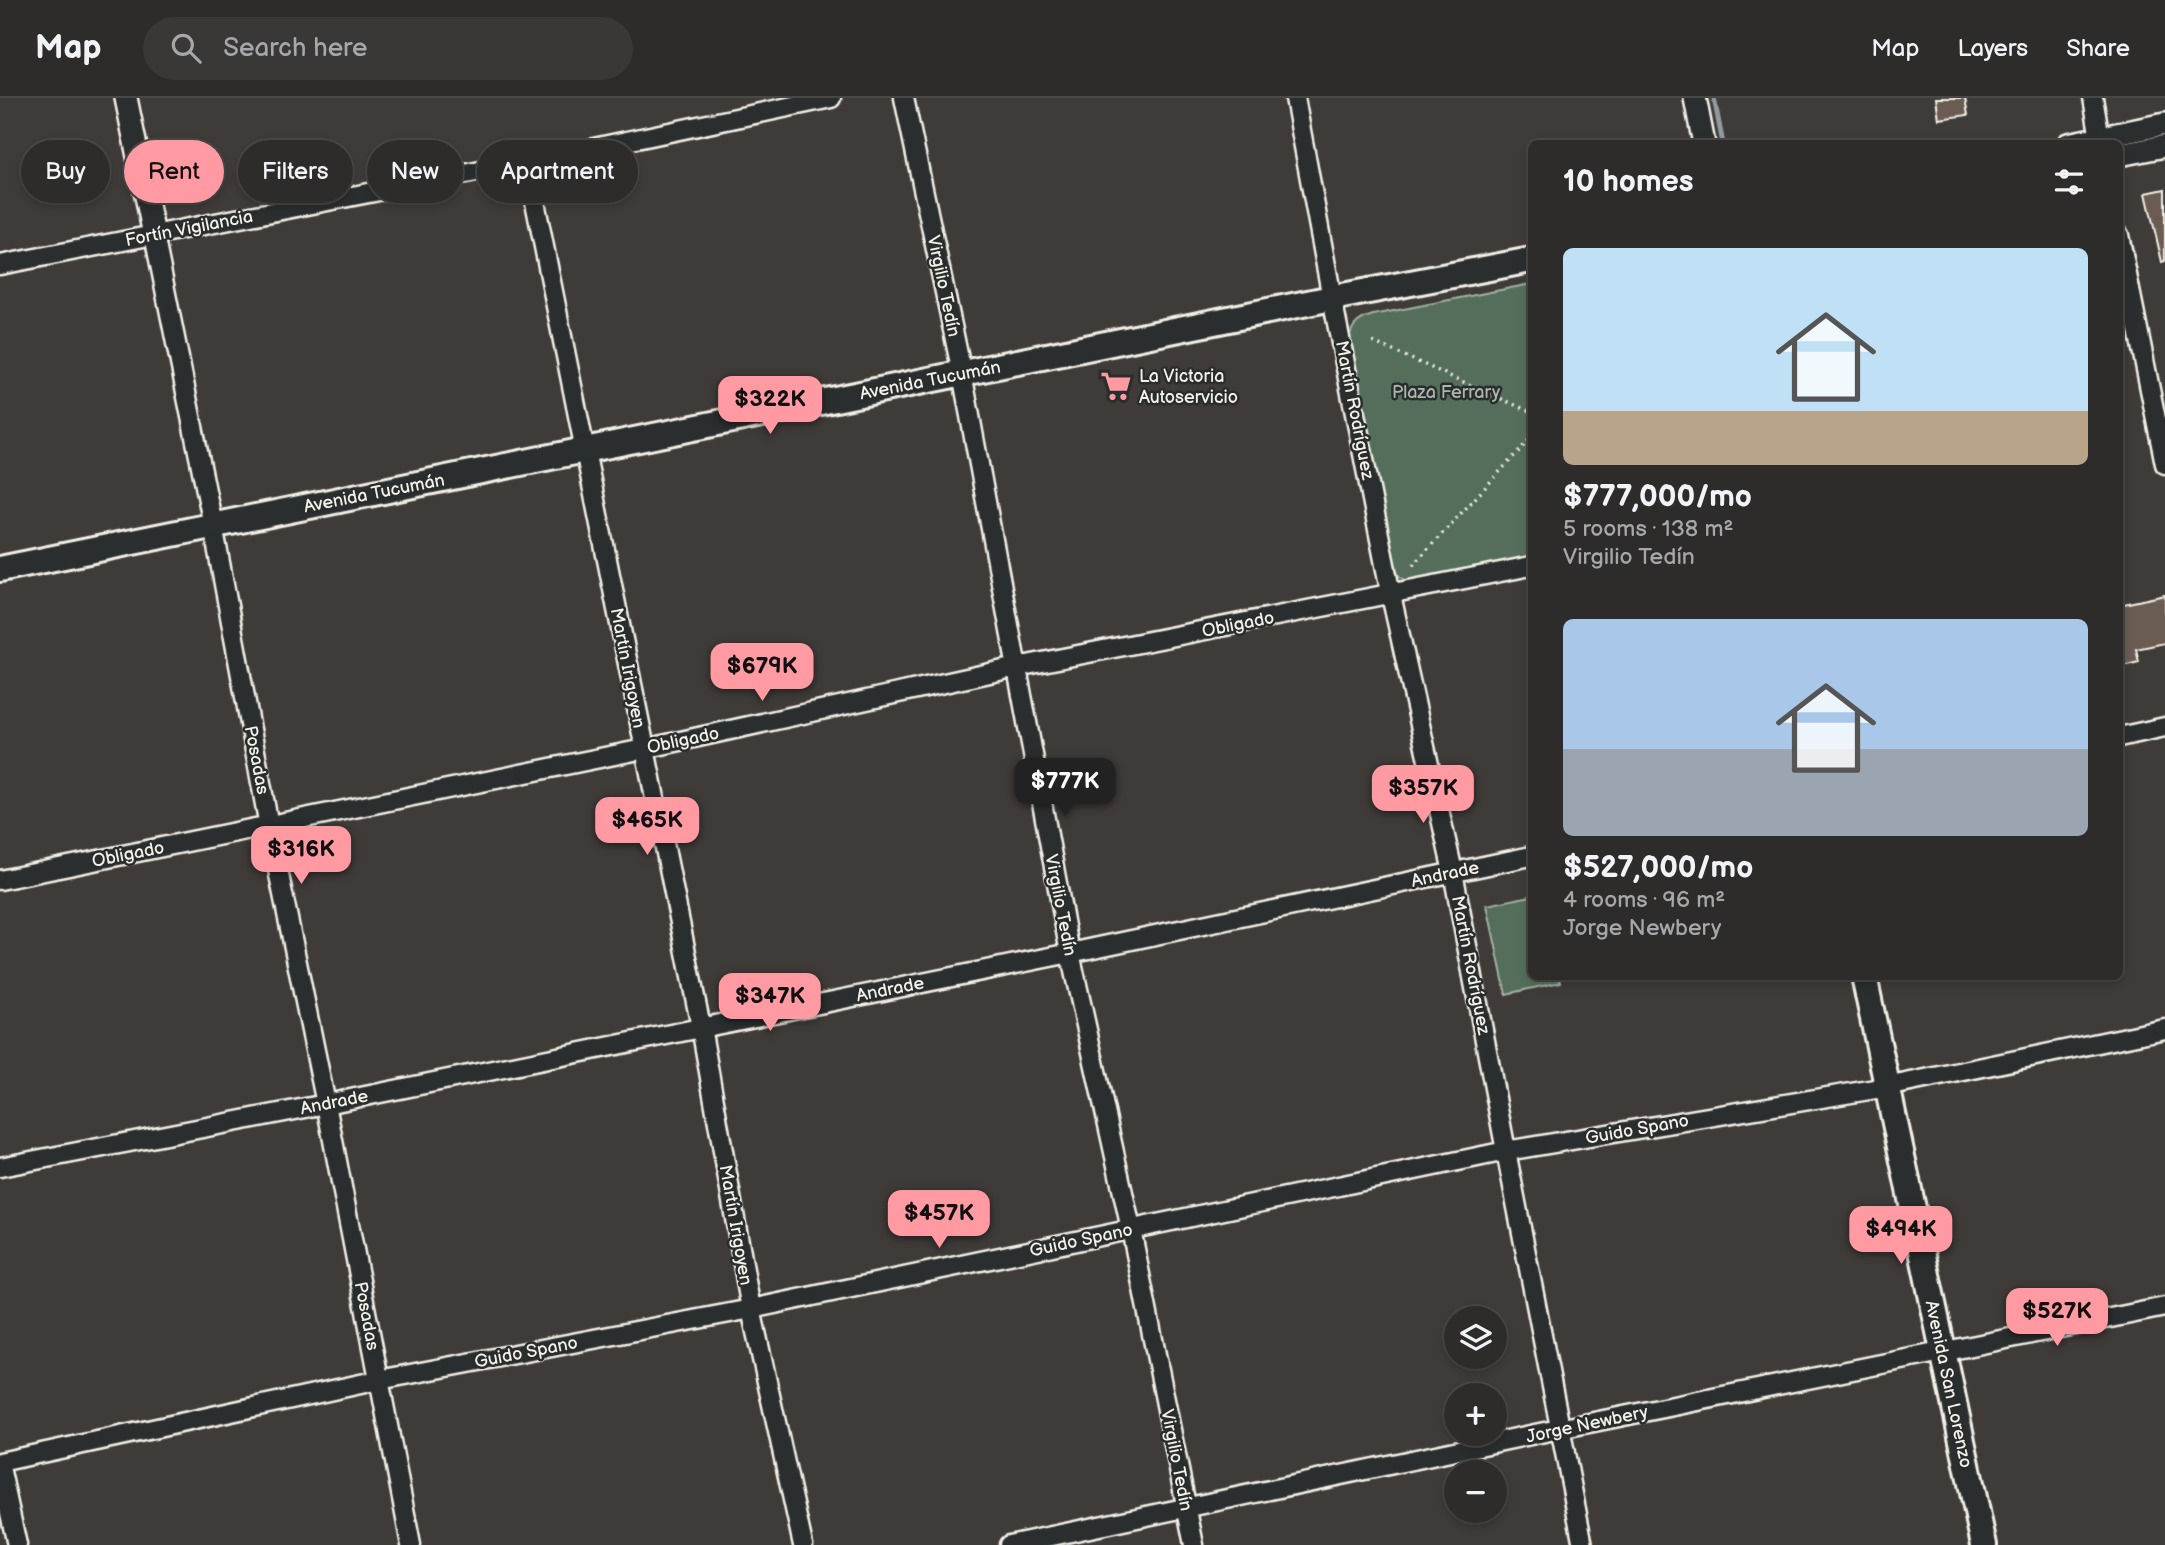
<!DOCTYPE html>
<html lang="en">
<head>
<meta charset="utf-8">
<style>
	:root { --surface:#2e2c2b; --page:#3a3837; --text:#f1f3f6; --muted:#a7a7a9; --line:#494847; --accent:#ff9aa2 }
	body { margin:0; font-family:"Balsamiq Sans",sans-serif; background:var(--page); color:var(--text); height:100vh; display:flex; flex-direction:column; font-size:26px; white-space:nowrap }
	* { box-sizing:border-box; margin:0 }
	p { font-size:23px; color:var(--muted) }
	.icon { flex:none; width:38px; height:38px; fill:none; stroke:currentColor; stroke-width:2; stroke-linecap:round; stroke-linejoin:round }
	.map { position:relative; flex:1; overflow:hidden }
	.drawer { position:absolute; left:1528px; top:42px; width:595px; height:840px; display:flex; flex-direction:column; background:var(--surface); border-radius:10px; box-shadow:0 4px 10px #0003,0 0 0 2px var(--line) }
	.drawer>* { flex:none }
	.banner { position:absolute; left:21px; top:42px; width:665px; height:63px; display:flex; gap:14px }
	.tools { position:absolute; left:1444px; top:1208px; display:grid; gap:14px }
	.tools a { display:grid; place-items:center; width:63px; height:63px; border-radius:50%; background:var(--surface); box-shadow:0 4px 10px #0003,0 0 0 2px var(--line); font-size:35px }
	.price { position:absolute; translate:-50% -60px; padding:0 16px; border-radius:14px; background:var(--accent); color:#111; font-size:23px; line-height:46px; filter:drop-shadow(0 2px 4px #0008) }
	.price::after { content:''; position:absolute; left:50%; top:42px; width:21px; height:16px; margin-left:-10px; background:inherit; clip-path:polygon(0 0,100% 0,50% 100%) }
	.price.current { background:#222; color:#fff }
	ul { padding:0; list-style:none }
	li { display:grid; align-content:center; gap:14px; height:371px; padding:0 35px }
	li span { display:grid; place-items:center; height:217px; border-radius:10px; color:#555 }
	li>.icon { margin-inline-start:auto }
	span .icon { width:126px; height:126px; fill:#fffc; stroke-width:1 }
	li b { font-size:30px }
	h2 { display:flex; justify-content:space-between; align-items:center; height:84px; padding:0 35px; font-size:30px }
	.pill { padding:0 24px; border-radius:32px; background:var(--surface); box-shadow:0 4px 10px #0003,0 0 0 2px var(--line); font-size:24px; line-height:63px }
	.pill.current { background:var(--accent); color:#111 }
	header { display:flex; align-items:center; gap:42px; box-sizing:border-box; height:98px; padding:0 35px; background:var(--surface); border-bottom:2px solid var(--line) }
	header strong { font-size:33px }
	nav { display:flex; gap:38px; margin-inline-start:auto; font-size:24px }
	.search { width:490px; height:63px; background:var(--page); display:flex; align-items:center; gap:18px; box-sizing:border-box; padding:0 24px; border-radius:38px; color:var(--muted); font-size:26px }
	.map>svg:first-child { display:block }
	.green { fill:#556e5c; stroke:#a4b0a2; stroke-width:2 }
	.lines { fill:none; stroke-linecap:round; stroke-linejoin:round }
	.stream { stroke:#8f9ba0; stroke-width:5 }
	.building { fill:#6b5c52; stroke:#f4f1e8; stroke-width:2 }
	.minor-casing { stroke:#f4f1e8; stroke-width:23 }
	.tertiary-casing { stroke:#f4f1e8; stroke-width:26 }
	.secondary-casing { stroke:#f4f1e8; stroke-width:30 }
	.path { stroke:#f4f1e8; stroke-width:3.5; stroke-dasharray:2 5; stroke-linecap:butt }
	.minor { stroke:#2a2d2e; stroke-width:18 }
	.tertiary { stroke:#2a2d2e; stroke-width:21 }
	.secondary { stroke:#2a2d2e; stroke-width:24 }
	.labels { text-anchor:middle; stroke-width:5; stroke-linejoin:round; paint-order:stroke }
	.street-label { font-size:18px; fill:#f4f1e8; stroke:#2a2d2e }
	.poi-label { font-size:18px; fill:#f4f1e8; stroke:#2a2d2e; text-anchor:start }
	.park-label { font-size:18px; fill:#acb6a9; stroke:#2a2d2e }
</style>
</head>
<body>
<header>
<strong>Map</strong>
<div class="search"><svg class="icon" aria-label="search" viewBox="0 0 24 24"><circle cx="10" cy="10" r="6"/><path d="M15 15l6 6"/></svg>Search here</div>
<nav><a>Map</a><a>Layers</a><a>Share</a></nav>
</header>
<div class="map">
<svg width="2165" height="1447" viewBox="0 0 2165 1447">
	<rect width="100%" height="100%" fill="#3e3b39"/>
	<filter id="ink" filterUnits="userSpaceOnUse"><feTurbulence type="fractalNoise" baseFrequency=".0143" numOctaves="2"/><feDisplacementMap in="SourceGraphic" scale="14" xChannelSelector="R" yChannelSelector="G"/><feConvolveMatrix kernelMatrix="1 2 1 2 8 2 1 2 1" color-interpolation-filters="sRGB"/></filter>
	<g filter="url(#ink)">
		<path class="green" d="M1531 186V460L1410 484C1401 481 1397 477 1393 469L1348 247C1350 229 1356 222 1373 217Z
			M1531 798V878L1560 879 1561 884 1506 896 1487 807Z"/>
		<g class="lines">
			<path class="stream" d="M1714 0 1723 46"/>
		</g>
		<path class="building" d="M1936 0H1965L1968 17 1939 21Z
			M2165 91V163L2162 164 2146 95Z
			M2165 497V545L2136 551 2139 564 2119 569V507Z"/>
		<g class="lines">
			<g class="minor-casing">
				<path id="minor" d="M904 0 962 275 1070 855 1131 1131 1194 1447
					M1295 0 1332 200 1391 497 1453 774 1506 1053 1583 1447
					M2093 0 2101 46
					M527 64 701 929 751 1211 803 1447
					M154 137 213 427 269 728 326 1006 411 1447
					M2119 137 2165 366
					M0 167 527 64 831 0
					M2119 639 2165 629
					M0 782 644 651 1017 569 1531 468
					M0 1069 326 1006 1070 855 1531 758
					M0 1364 379 1282 751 1211 1506 1053 1887 989 2165 931
					M0 1369 17 1447
					M1009 1447 1559 1331 2165 1209"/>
			</g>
			<g class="tertiary-casing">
				<path id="tertiary" d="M126 0 154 137
					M1695 0 1704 46
					M2068 46 2165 26
					M2119 57 2165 48"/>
			</g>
			<g class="secondary-casing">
				<path id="secondary" d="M0 471 1332 200 1531 162
					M1864 878 1984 1447"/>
			</g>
			<path class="path" d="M1373 244 1531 314
				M1413 467 1531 340"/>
			<use href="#minor" class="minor"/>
			<use href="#tertiary" class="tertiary"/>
			<use href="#secondary" class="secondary"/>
		</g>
	</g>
	<defs>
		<g id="supermarket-bare" transform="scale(2.415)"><path d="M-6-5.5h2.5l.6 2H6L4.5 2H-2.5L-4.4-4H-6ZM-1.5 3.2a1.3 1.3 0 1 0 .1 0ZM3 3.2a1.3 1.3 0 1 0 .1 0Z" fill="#ff9aa2" stroke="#2a2d2e" stroke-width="2.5" paint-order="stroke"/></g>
	</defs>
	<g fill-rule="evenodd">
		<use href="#supermarket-bare" x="1116" y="288"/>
	</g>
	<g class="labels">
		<g class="street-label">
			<text transform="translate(189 130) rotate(-11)" y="6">Fortín Vigilancia</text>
			<text transform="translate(944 188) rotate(78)" y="6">Virgilio Tedín</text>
			<text transform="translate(930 282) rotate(-11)" y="6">Avenida Tucumán</text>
			<text transform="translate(1355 312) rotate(79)" y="6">Martín Rodríguez</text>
			<text transform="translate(374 395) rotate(-11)" y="6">Avenida Tucumán</text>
			<text transform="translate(1238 526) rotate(-11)" y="6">Obligado</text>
			<text transform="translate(628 570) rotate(79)" y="6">Martín Irigoyen</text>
			<text transform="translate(683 642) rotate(-12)" y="6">Obligado</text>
			<text transform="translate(257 662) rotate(79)" y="6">Posadas</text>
			<text transform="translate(128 756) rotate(-11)" y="6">Obligado</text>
			<text transform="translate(1445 776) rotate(-12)" y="6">Andrade</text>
			<text transform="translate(1061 807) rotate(79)" y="6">Virgilio Tedín</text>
			<text transform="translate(1471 867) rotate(79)" y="6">Martín Rodríguez</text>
			<text transform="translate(890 891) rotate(-11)" y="6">Andrade</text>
			<text transform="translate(334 1004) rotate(-11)" y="6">Andrade</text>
			<text transform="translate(1637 1031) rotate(-10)" y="6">Guido Spano</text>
			<text transform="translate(736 1127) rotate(80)" y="6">Martín Irigoyen</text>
			<text transform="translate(1081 1142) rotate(-12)" y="6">Guido Spano</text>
			<text transform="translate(367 1218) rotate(79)" y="6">Posadas</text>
			<text transform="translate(526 1254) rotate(-11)" y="6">Guido Spano</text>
			<text transform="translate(1949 1286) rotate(78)" y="6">Avenida San Lorenzo</text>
			<text transform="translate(1587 1326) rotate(-12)" y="6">Jorge Newbery</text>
			<text transform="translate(1177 1362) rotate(79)" y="6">Virgilio Tedín</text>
		</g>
		<g class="poi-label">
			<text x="1139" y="284">La Victoria<tspan x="1139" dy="21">Autoservicio</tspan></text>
		</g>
		<g class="park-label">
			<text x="1446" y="300">Plaza Ferrary</text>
		</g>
	</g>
</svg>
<div class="tools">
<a><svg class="icon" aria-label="layers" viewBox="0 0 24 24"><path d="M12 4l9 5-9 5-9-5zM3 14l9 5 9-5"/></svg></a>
<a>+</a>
<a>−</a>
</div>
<b class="price" style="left:770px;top:338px">$322K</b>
<b class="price" style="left:762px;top:605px">$679K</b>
<b class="price current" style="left:1065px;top:720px">$777K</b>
<b class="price" style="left:1423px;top:727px">$357K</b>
<b class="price" style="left:647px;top:759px">$465K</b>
<b class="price" style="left:301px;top:788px">$316K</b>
<b class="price" style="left:770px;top:935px">$347K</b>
<b class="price" style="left:939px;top:1152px">$457K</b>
<b class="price" style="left:1901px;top:1168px">$494K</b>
<b class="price" style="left:2057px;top:1250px">$527K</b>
<div class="banner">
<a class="pill">Buy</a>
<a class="pill current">Rent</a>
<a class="pill">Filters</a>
<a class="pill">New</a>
<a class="pill">Apartment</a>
</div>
<section class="drawer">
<h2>10 homes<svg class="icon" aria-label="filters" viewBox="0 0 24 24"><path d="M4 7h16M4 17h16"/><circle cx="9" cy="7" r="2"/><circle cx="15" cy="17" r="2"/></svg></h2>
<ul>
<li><span style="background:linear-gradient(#bfe0f5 75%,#b9a48a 0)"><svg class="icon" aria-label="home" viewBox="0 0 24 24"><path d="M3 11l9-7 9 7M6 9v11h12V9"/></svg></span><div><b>$777,000/mo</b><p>5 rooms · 138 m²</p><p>Virgilio Tedín</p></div></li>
<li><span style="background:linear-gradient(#a9c7e8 60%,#9aa5b1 0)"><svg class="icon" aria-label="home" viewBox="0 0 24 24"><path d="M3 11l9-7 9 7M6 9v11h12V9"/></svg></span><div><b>$527,000/mo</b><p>4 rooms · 96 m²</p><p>Jorge Newbery</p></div></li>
</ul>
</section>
</div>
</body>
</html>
